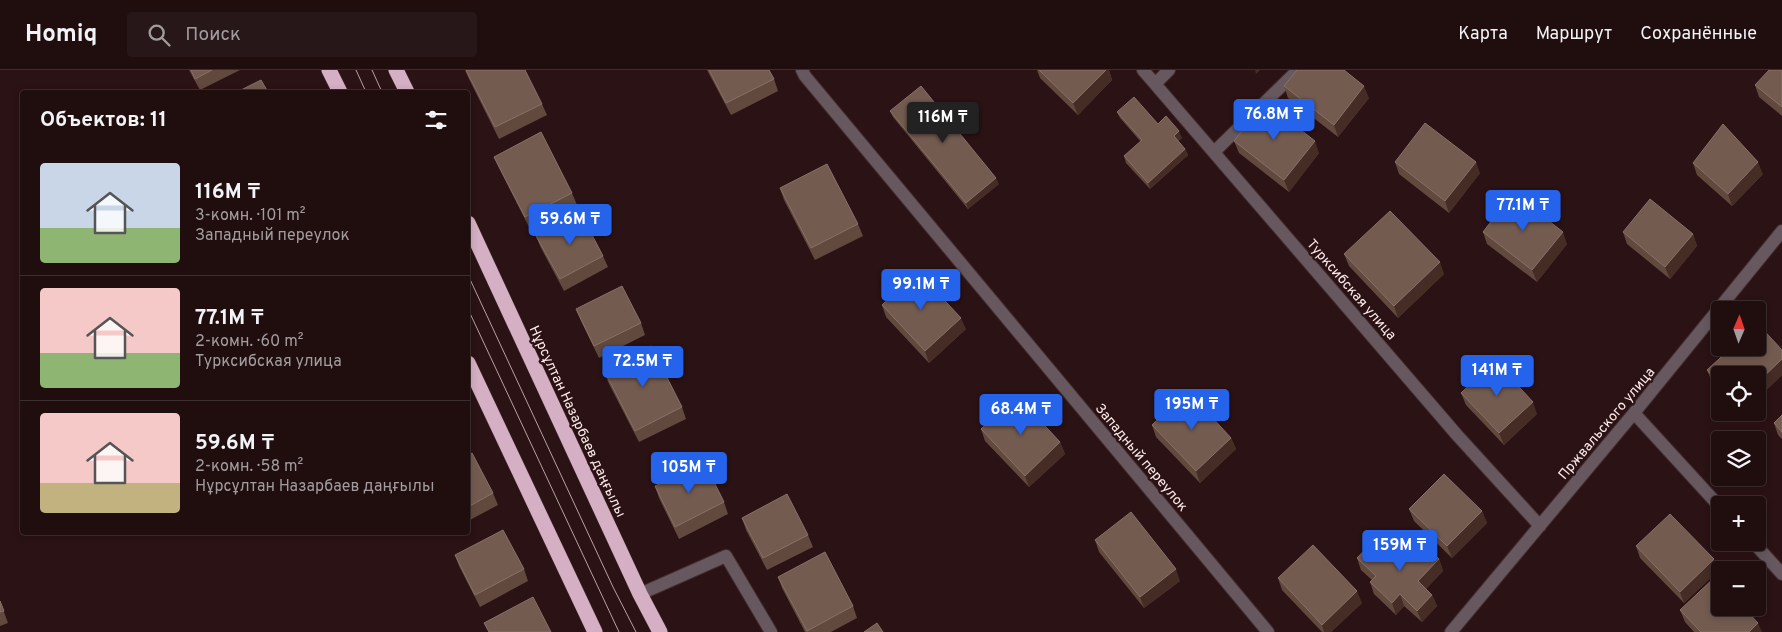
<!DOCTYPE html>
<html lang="ru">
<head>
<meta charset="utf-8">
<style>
	:root { --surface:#200e0f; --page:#281718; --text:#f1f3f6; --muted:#a29c9e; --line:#3d2e2f; --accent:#2563eb }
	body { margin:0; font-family:Overpass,sans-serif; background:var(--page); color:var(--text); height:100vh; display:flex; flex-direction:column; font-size:19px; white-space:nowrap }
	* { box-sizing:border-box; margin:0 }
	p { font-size:16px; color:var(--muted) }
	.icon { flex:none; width:28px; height:28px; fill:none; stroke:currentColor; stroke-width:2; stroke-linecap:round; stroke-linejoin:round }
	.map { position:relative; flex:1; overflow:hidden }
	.details { position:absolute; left:20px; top:20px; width:450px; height:445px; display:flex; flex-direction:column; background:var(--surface); border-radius:5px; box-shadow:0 2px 8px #0003,0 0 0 1px var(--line) }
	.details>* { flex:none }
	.needle { width:32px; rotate:2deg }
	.controls { position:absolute; left:1711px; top:231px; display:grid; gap:10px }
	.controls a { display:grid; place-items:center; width:55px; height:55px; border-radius:5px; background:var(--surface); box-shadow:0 2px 8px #0003,0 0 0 1px var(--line); font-size:25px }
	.price { position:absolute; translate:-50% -42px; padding:0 11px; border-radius:5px; background:var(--accent); color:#fff; font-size:16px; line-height:32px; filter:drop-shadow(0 1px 2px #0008) }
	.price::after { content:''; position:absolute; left:50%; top:30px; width:15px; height:11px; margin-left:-8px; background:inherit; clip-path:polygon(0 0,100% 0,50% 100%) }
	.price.active { background:#222; color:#fff }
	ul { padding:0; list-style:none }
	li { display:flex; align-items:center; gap:15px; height:125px; padding:0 20px }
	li+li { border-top:1px solid var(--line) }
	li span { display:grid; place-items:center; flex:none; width:140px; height:100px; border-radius:5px; color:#555 }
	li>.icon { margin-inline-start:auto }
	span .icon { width:60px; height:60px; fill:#fffc; stroke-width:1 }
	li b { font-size:21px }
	h2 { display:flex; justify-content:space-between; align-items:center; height:60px; padding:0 20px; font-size:21px }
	header { display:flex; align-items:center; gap:30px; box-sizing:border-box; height:70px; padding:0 25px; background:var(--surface); border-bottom:1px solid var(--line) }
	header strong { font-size:24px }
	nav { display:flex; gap:28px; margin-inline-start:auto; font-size:18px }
	.search { width:350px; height:45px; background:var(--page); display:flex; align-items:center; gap:12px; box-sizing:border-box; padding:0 18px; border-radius:5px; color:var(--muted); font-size:19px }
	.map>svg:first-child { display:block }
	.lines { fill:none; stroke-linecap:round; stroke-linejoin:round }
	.street-casing { stroke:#442c2e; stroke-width:14 }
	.highway-casing { stroke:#442c2e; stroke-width:16 }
	.street { stroke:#675860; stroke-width:12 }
	.highway { stroke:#d5afc3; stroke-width:15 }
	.tram { stroke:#b7a2a4; stroke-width:1 }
	.wall { fill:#62493d }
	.shaded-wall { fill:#452c25 }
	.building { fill:#735b50; stroke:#887168 }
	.labels { text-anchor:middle; stroke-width:4.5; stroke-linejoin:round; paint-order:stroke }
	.street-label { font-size:14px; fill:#feebec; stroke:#2b1214 }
</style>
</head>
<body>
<header>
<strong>Homiq</strong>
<div class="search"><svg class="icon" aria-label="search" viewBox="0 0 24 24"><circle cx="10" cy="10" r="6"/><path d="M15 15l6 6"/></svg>Поиск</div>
<nav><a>Карта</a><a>Маршрут</a><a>Сохранённые</a></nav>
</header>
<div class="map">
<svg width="1782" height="562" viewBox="0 0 1782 562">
	<rect width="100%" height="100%" fill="#2b1214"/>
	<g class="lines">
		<g class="street-casing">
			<path id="street" d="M802 0 805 6 1268 562
				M1143 0 1457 365 1540 456
				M1155 14 1169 0
				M1214 82 1298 0
				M1634 343 1720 437
				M1753 472 1782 504
				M640 524 726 486 771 562
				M1451 562 1634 343 1782 161"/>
		</g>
		<g class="highway-casing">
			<path id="highway" d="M329 0 340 22
				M396 0 407 22
				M468 153 640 524 660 562
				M468 293 595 562"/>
		</g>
		<use href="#street" class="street"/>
		<use href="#highway" class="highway"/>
		<path class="tram" d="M356 0 366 22
			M372 0 382 22
			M468 205 613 517 636 562
			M468 239 619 562"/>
	</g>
	<path class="wall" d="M189 0H240L200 20Z
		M465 0 542 34 547 45 499 69 469 9Z
		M707 0H769L774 9 778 21 731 45Z
		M1037 0H1109L1112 10 1078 45 1040 8Z
		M1782 0V46L1759 27 1755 15Z
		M1284 16 1369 28 1338 67 1288 28Z
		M890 41 999 114 968 139 893 47Z
		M1117 42 1158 54 1182 68 1178 71 1185 79 1188 85 1150 119 1126 93 1124 86 1141 72 1120 48Z
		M1234 71 1319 83 1289 122 1239 83Z
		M494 87 572 123 577 135 530 159 499 98Z
		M1395 92 1480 103 1449 143 1399 104Z
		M1693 93 1763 104 1732 136 1697 105Z
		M780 118 858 154 863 166 815 190 784 130Z
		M1483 162 1567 174 1537 212 1487 174Z
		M1623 162 1693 164 1697 176 1670 209 1627 174Z
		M536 166 603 186 608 197 564 221 541 178Z
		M1344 184 1444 204 1398 248 1349 196Z
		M882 235 966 259 929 293 886 247Z
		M576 239 641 253 645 265 599 288 581 251Z
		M1782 280V305L1758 328 1720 305V321L1712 312 1707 300Z
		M604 300 682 337 686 349 639 372 608 312Z
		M1461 323 1537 344 1504 375 1466 335Z
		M1782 345V369L1778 365 1774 353Z
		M1152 355 1231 368 1236 379 1200 413 1156 367Z
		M981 359 1060 372 1065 384 1029 417 985 371Z
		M468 386 493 423 498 435 468 451Z
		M655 416 724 432 728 444 679 469 659 428Z
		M1409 439 1482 441 1487 453 1452 488 1414 451Z
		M742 448 808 465 813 477 767 500 746 460Z
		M1095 470 1180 511 1144 538 1099 482Z
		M1636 476 1718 501 1684 533 1640 488Z
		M455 485 524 499 528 511 480 537 459 496Z
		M1357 488 1400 492 1439 489 1443 501 1426 519 1432 525 1437 536 1422 552 1404 536 1396 545 1374 524 1370 512 1372 510 1361 500Z
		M778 507 853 536 857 548 831 562H805L782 518Z
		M1278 508 1362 533 1331 562H1322L1282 520Z
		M0 531 8 553 0 556Z
		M1680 540 1762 562H1694L1685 552Z"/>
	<path class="shaded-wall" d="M1106 0H1109L1112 10 1078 45 1073 33Z
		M1255 0H1260L1256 4Z
		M1364 16 1369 28 1338 67 1334 55Z
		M1179 61 1182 68 1176 72 1174 66Z
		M1315 71 1319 83 1289 122 1284 110Z
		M1185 79 1188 85 1150 119 1148 113Z
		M1476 92 1480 103 1449 143 1445 131Z
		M1758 92 1763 104 1732 136 1728 124Z
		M996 108 999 114 968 139 966 133Z
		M1563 162 1567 174 1537 212 1532 200Z
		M1693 164 1697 176 1670 209 1665 197Z
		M1440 192 1444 204 1398 248 1394 236Z
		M961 248 966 259 929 293 925 281Z
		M1782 289V305L1758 328V312Z
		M1533 332 1537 344 1504 375 1499 363Z
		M1231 368 1236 379 1200 413 1196 401Z
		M1060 372 1065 384 1029 417 1025 406Z
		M1482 441 1487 453 1452 488 1447 476Z
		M1439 489 1443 501 1422 523 1418 511Z
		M1714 489 1718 501 1684 533 1680 522Z
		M1176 499 1180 511 1144 538 1140 527Z
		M1357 521 1362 533 1331 562H1324L1322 555Z
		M1400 524 1404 536 1396 545 1392 533Z
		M1432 525 1437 536 1422 552 1417 541Z
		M1758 553 1762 562H1749Z"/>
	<path class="building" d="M191 0H212L195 9Z
		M466 0H525L542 34 495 57Z
		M709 0H769L774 9 726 33Z
		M1039 0H1106L1073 33Z
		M1297 0H1344L1364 16 1334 55 1284 16Z
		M1769 0H1782V37L1755 15Z
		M261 10 268 22H237Z
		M921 16 996 108 966 133 890 41Z
		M1134 27 1158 54 1166 46 1179 61 1174 66 1185 79 1148 113 1124 86 1142 70 1117 42Z
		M1265 32 1315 71 1284 110 1234 71Z
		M1425 53 1476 92 1445 131 1395 92Z
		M1723 54 1758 92 1728 124 1693 93Z
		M541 62 572 123 525 147 494 87Z
		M827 94 858 154 811 178 780 118Z
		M1513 123 1563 162 1532 200 1483 162Z
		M1650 129 1693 164 1665 197 1623 162Z
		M1390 141 1440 192 1394 236 1344 184Z
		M580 142 603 186 560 209 536 166Z
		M917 201 961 248 925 281 882 235Z
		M622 216 641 253 594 276 576 239Z
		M1758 254 1782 280V289L1758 312V305H1720V314L1707 300 1731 278H1758Z
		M651 276 682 337 635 361 604 300Z
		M1495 291 1533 332 1499 363 1461 323Z
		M1188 321 1231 368 1196 401 1152 355Z
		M1017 326 1060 372 1025 406 981 359Z
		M1782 345V362L1774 353Z
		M472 383 493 423 468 437V386Z
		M704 392 724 432 675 457 655 416Z
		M1444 404 1482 441 1447 476 1409 439Z
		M787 424 808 465 763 488 742 448Z
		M1131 442 1176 499 1140 527 1095 470Z
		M1670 444 1714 489 1680 522 1636 476Z
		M503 460 524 499 475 525 455 485Z
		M1375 469 1400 492 1420 471 1439 489 1418 511 1432 525 1417 541 1400 524 1392 533 1370 512 1376 506 1357 488Z
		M1313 475 1357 521 1322 555 1278 508Z
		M825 482 853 536 807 561 778 507Z
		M1715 507 1720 513V538H1744L1758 553 1749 562H1701L1680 540Z
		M533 527 551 562H489L484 553Z
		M0 531 4 541 0 542Z
		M877 553 883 562H864Z"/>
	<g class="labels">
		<g class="street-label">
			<text transform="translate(1352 219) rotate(49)" y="5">Турксибская улица</text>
			<text transform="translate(578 351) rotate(65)" y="5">Нұрсұлтан Назарбаев даңғылы</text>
			<text transform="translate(1606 353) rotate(-50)" y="5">Пржвальского улица</text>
			<text transform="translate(1142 387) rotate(50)" y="5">Западный переулок</text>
		</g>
	</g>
</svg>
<div class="controls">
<a><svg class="needle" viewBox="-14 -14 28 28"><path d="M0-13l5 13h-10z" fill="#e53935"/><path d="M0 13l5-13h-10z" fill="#a29c9e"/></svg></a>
<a><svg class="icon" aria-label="locate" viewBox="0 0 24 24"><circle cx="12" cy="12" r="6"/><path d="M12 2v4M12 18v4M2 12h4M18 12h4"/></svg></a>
<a><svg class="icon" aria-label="layers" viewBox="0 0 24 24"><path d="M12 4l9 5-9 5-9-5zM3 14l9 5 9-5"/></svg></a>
<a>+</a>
<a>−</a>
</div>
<b class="price" style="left:1274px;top:71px">76.8M ₸</b>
<b class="price active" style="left:943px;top:74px">116M ₸</b>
<b class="price" style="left:1523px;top:162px">77.1M ₸</b>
<b class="price" style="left:570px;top:176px">59.6M ₸</b>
<b class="price" style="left:921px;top:241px">99.1M ₸</b>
<b class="price" style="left:643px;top:318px">72.5M ₸</b>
<b class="price" style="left:1497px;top:327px">141M ₸</b>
<b class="price" style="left:1192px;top:361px">195M ₸</b>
<b class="price" style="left:1021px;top:366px">68.4M ₸</b>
<b class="price" style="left:689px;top:424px">105M ₸</b>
<b class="price" style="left:1400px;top:502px">159M ₸</b>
<section class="details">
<h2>Объектов: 11<svg class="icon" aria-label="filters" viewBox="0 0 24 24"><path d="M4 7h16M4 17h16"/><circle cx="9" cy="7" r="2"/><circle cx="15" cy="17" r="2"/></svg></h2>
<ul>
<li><span style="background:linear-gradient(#c9d6e8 65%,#8fb573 0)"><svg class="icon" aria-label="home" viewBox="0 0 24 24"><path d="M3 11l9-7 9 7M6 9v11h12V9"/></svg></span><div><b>116M ₸</b><p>3-комн. · 101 m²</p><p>Западный переулок</p></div></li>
<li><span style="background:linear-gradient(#f6c9c9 65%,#8fb573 0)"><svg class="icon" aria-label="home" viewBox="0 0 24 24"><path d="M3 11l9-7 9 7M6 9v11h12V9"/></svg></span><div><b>77.1M ₸</b><p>2-комн. · 60 m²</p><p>Турксибская улица</p></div></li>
<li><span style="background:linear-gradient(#f6c9c9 70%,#c2b280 0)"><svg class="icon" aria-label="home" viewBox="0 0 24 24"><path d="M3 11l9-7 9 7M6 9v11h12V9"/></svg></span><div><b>59.6M ₸</b><p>2-комн. · 58 m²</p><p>Нұрсұлтан Назарбаев даңғылы</p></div></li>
</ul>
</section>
</div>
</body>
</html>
